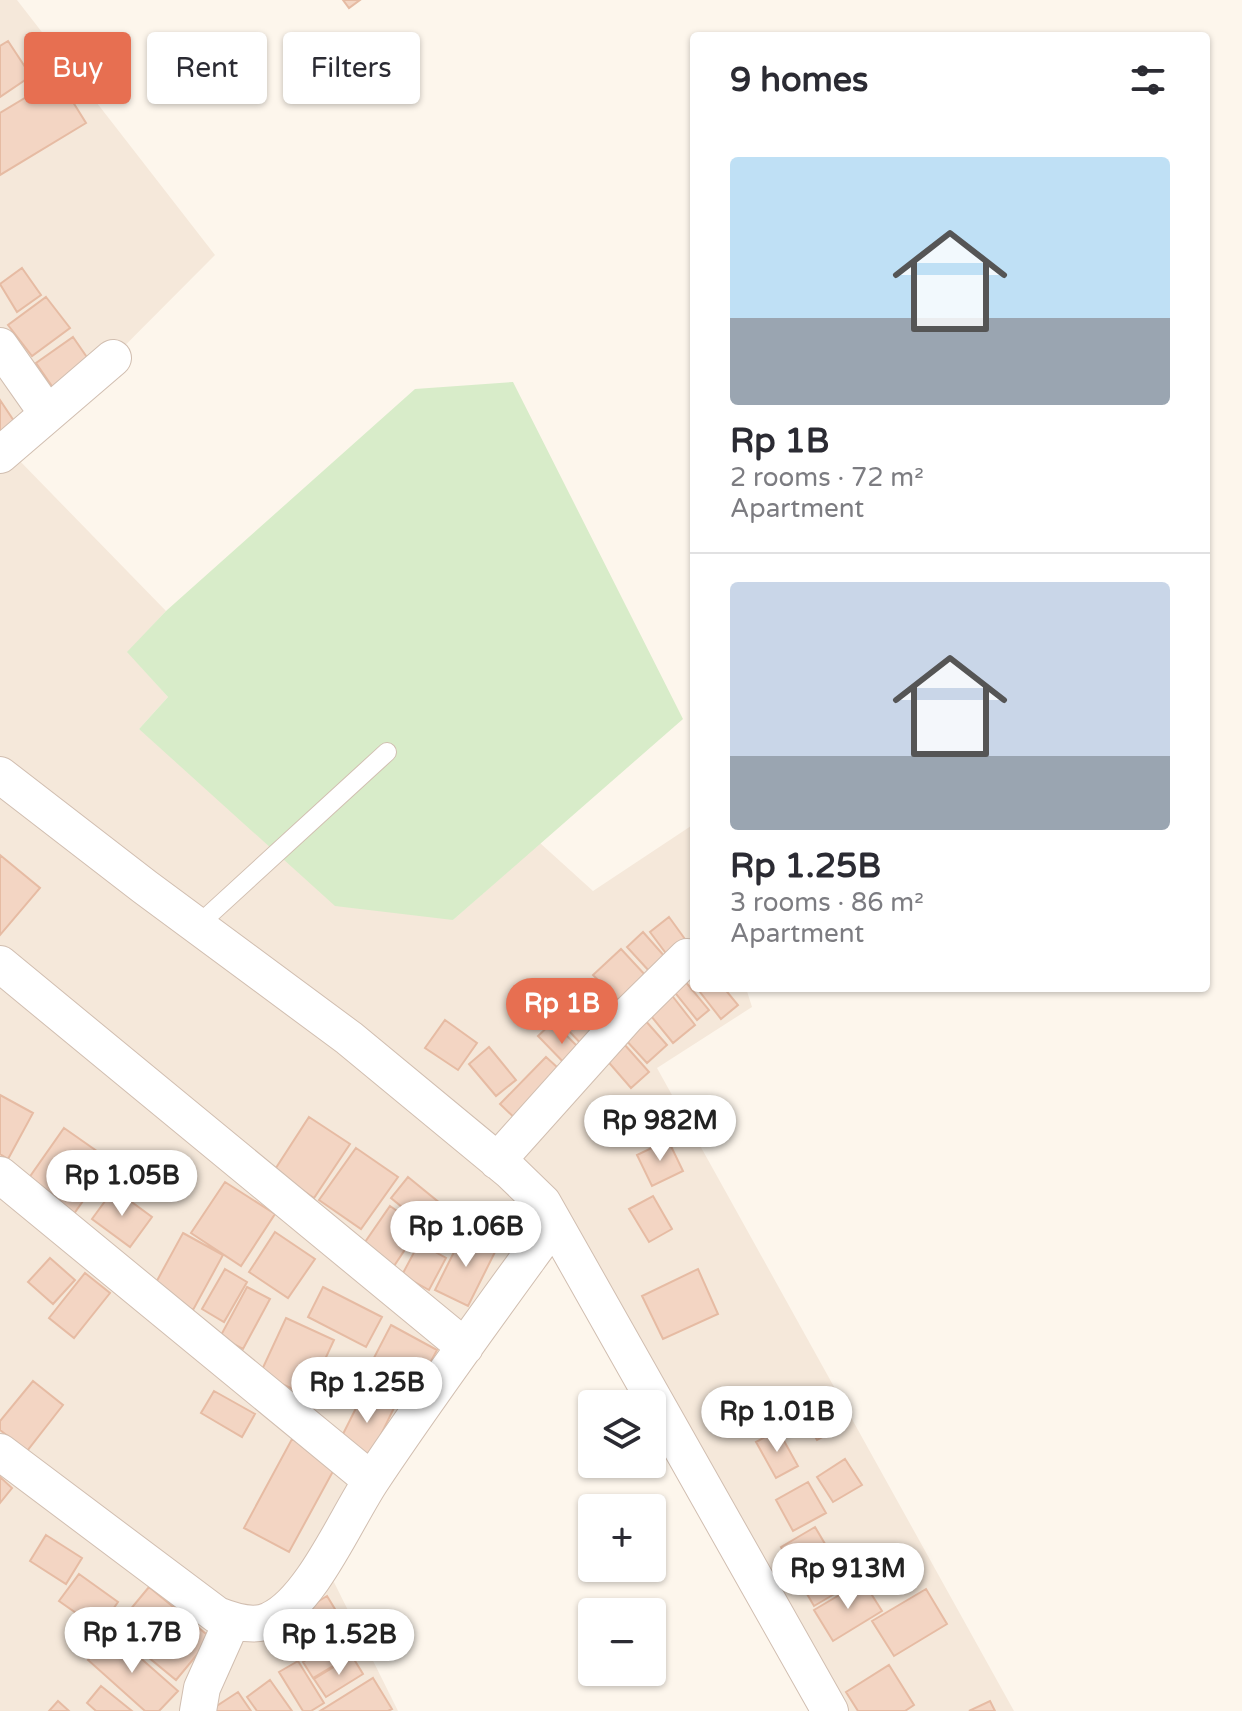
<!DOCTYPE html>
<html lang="en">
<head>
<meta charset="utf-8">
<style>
	:root { --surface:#fff; --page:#f2f2f3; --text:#2b2b33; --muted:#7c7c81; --line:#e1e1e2; --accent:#e76f51 }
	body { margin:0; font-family:"Varela Round",sans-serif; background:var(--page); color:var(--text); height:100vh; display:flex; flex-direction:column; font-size:30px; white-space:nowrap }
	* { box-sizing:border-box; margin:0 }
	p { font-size:26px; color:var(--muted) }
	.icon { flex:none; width:44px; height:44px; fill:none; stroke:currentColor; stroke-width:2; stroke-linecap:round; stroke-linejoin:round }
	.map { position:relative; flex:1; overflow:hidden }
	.sheet { position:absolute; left:690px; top:32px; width:520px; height:960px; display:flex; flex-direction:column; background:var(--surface); border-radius:8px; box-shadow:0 2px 6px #0004 }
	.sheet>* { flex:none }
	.guide { position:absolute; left:24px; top:32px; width:546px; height:72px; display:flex; gap:16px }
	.buttons { position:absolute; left:578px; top:1390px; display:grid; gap:16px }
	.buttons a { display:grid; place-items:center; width:88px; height:88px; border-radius:8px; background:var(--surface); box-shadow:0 2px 6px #0004; font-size:40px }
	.price { position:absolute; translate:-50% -68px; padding:0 18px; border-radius:28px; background:#fff; color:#222; font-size:26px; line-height:52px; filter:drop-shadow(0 2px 4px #0008) }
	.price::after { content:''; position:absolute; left:50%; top:48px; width:24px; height:18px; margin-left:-12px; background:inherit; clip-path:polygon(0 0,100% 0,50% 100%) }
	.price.on { background:var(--accent); color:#fff }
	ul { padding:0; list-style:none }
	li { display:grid; align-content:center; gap:16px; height:424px; padding:0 40px }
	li+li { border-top:2px solid var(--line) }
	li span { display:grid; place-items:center; height:248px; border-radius:8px; color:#555 }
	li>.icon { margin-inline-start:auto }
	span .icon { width:144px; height:144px; fill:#fffc; stroke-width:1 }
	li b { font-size:34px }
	h2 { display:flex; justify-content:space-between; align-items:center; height:96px; padding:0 40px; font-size:34px }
	.chip { padding:0 28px; border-radius:8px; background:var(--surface); box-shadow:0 2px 6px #0004; font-size:28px; line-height:72px }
	.chip.on { background:var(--accent); color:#fff }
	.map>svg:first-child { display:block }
	.residential { fill:#f5e8da }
	.green { fill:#d8ecc9 }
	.building { fill:#f3d5c3; stroke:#e6bba3; stroke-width:2 }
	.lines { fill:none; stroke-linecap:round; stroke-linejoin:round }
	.service-casing { stroke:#d1beb0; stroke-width:20 }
	.minor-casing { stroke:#d1beb0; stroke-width:38 }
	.service { stroke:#fff; stroke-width:18 }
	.minor { stroke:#fff; stroke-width:36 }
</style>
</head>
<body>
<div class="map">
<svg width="1242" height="1711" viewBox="0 0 1242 1711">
	<rect width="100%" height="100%" fill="#fdf6ec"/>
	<path class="residential" d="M0 0H17L215 255 15 456 166 611 128 652 168 697 139 729 453 920 540 843 593 891 694 824V988H746L752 1007 657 1068 1014 1711H828L555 1229 322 1558 398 1711H0Z"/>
	<path class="green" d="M513 382 683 719 453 920 335 906 139 729 168 697 127 652 166 611 415 389Z"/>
	<path class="building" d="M343 0H360L349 8Z
		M8 41 31 76 0 97V46Z
		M58 78 86 123 0 175V113Z
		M22 268 41 295 17 312 0 284Z
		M46 297 70 328 32 356 8 325Z
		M73 337 93 366 56 392 36 363Z
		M0 400 18 427 0 439Z
		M0 855 40 888 0 935Z
		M669 917 690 946 671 960 650 932Z
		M643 932 666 958 650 972 627 947Z
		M621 949 647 977 620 1002 593 975Z
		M684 980 709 1010 697 1020 672 989Z
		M595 984 621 1009 606 1023 581 997Z
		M704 988H724L738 1005 721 1019 700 992Z
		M670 993 695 1025 673 1043 647 1011Z
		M573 994 606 1028 585 1048 553 1014Z
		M644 1019 667 1045 647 1063 624 1038Z
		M445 1020 477 1043 458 1070 425 1048Z
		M553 1022 586 1055 571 1070 538 1036Z
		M616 1035 649 1072 631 1088 598 1050Z
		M489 1047 516 1080 496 1096 469 1064Z
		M546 1057 569 1078 522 1125 500 1104Z
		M0 1095 33 1113 8 1159 0 1154Z
		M309 1117 350 1144 314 1198 274 1171Z
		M64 1128 111 1161 71 1218 24 1185Z
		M668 1140 683 1171 652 1186 637 1155Z
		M356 1148 398 1177 361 1229 319 1200Z
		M408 1177 441 1204 424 1225 391 1198Z
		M225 1182 275 1214 241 1266 191 1233Z
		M114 1189 152 1217 130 1247 92 1219Z
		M653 1196 672 1229 649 1242 629 1209Z
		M390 1206 420 1227 394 1266 363 1245Z
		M510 1208 523 1234 496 1246 484 1220Z
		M275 1232 315 1259 288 1298 249 1272Z
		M464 1232 497 1248 468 1306 435 1290Z
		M183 1233 223 1255 193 1310 153 1288Z
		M419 1243 446 1258 429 1290 402 1275Z
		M50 1258 75 1280 53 1304 28 1282Z
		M225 1269 247 1282 224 1322 202 1309Z
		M698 1269 718 1314 663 1339 642 1296Z
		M85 1273 110 1293 74 1338 49 1318Z
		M247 1287 270 1299 243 1349 220 1337Z
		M323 1287 382 1317 366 1347 308 1317Z
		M286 1318 334 1340 308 1396 260 1374Z
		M391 1325 437 1350 411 1399 365 1375Z
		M33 1381 63 1405 27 1451 0 1430V1421Z
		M820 1390 841 1427 817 1440 796 1404Z
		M214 1391 255 1414 242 1437 201 1413Z
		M364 1392 394 1408 370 1457 339 1442Z
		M778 1430 798 1466 776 1478 756 1442Z
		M292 1439 337 1464 289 1552 244 1528Z
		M845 1459 862 1485 833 1502 817 1477Z
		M0 1477 12 1488 0 1503Z
		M808 1482 826 1513 793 1531 776 1500Z
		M815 1527 828 1549 794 1568 781 1547Z
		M46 1535 82 1558 66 1584 30 1561Z
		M855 1549 870 1573 814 1606 800 1582Z
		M79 1574 118 1602 99 1629 59 1601Z
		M863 1581 882 1611 833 1641 814 1610Z
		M149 1587 211 1638 176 1680 114 1629Z
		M926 1589 947 1624 894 1656 872 1621Z
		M327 1596 349 1632 306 1658 284 1622Z
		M112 1633 178 1691 159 1711H145L88 1660Z
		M342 1637 353 1654 313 1678 303 1662Z
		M352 1656 363 1674 326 1697 314 1679Z
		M298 1661 324 1703 311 1711H303L279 1672Z
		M889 1665 914 1705 905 1711H858L846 1692Z
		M373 1678 392 1709 388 1711H320Z
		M270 1680 292 1711H257L247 1697Z
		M101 1686 132 1711H96L87 1703Z
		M238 1692 251 1711H209Z
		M58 1701 69 1711H49Z
		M990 1701 995 1711H969Z"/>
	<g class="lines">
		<g class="service-casing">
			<path id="service" d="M197 926 387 752"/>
		</g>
		<g class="minor-casing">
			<path id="minor" d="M0 346 47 413
				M0 455 113 358
				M0 775 145 887 349 1038 510 1171 543 1203 830 1711
				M0 964 465 1347
				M497 1161 626 1017 687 957
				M0 1175 371 1480
				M0 1452 217 1615C232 1621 254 1628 270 1620 312 1601 347 1516 373 1478 431 1391 493 1307 554 1223
				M198 1711 202 1688 232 1621"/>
		</g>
		<use href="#service" class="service"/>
		<use href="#minor" class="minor"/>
	</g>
</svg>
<div class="buttons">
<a><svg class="icon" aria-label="layers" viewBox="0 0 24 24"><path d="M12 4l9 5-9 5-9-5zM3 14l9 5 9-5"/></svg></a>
<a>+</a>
<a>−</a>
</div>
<b class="price on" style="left:562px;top:1046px">Rp 1B</b>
<b class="price" style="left:660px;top:1163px">Rp 982M</b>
<b class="price" style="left:122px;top:1218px">Rp 1.05B</b>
<b class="price" style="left:466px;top:1269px">Rp 1.06B</b>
<b class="price" style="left:367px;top:1425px">Rp 1.25B</b>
<b class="price" style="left:777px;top:1454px">Rp 1.01B</b>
<b class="price" style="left:848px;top:1611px">Rp 913M</b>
<b class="price" style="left:132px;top:1675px">Rp 1.7B</b>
<b class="price" style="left:339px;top:1677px">Rp 1.52B</b>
<div class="guide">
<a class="chip on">Buy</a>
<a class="chip">Rent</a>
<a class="chip">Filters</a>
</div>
<section class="sheet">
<h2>9 homes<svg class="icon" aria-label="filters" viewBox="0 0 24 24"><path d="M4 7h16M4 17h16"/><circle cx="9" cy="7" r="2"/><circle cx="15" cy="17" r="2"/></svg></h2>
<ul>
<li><span style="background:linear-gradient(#bfe0f5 65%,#9aa5b1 0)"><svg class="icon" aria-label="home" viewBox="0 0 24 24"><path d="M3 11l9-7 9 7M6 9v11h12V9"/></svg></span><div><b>Rp 1B</b><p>2 rooms · 72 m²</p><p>Apartment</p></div></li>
<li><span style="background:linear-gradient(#c9d6e8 70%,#9aa5b1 0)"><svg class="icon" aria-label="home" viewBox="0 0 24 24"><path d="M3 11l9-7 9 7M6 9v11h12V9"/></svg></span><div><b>Rp 1.25B</b><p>3 rooms · 86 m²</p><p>Apartment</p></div></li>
</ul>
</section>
</div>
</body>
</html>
